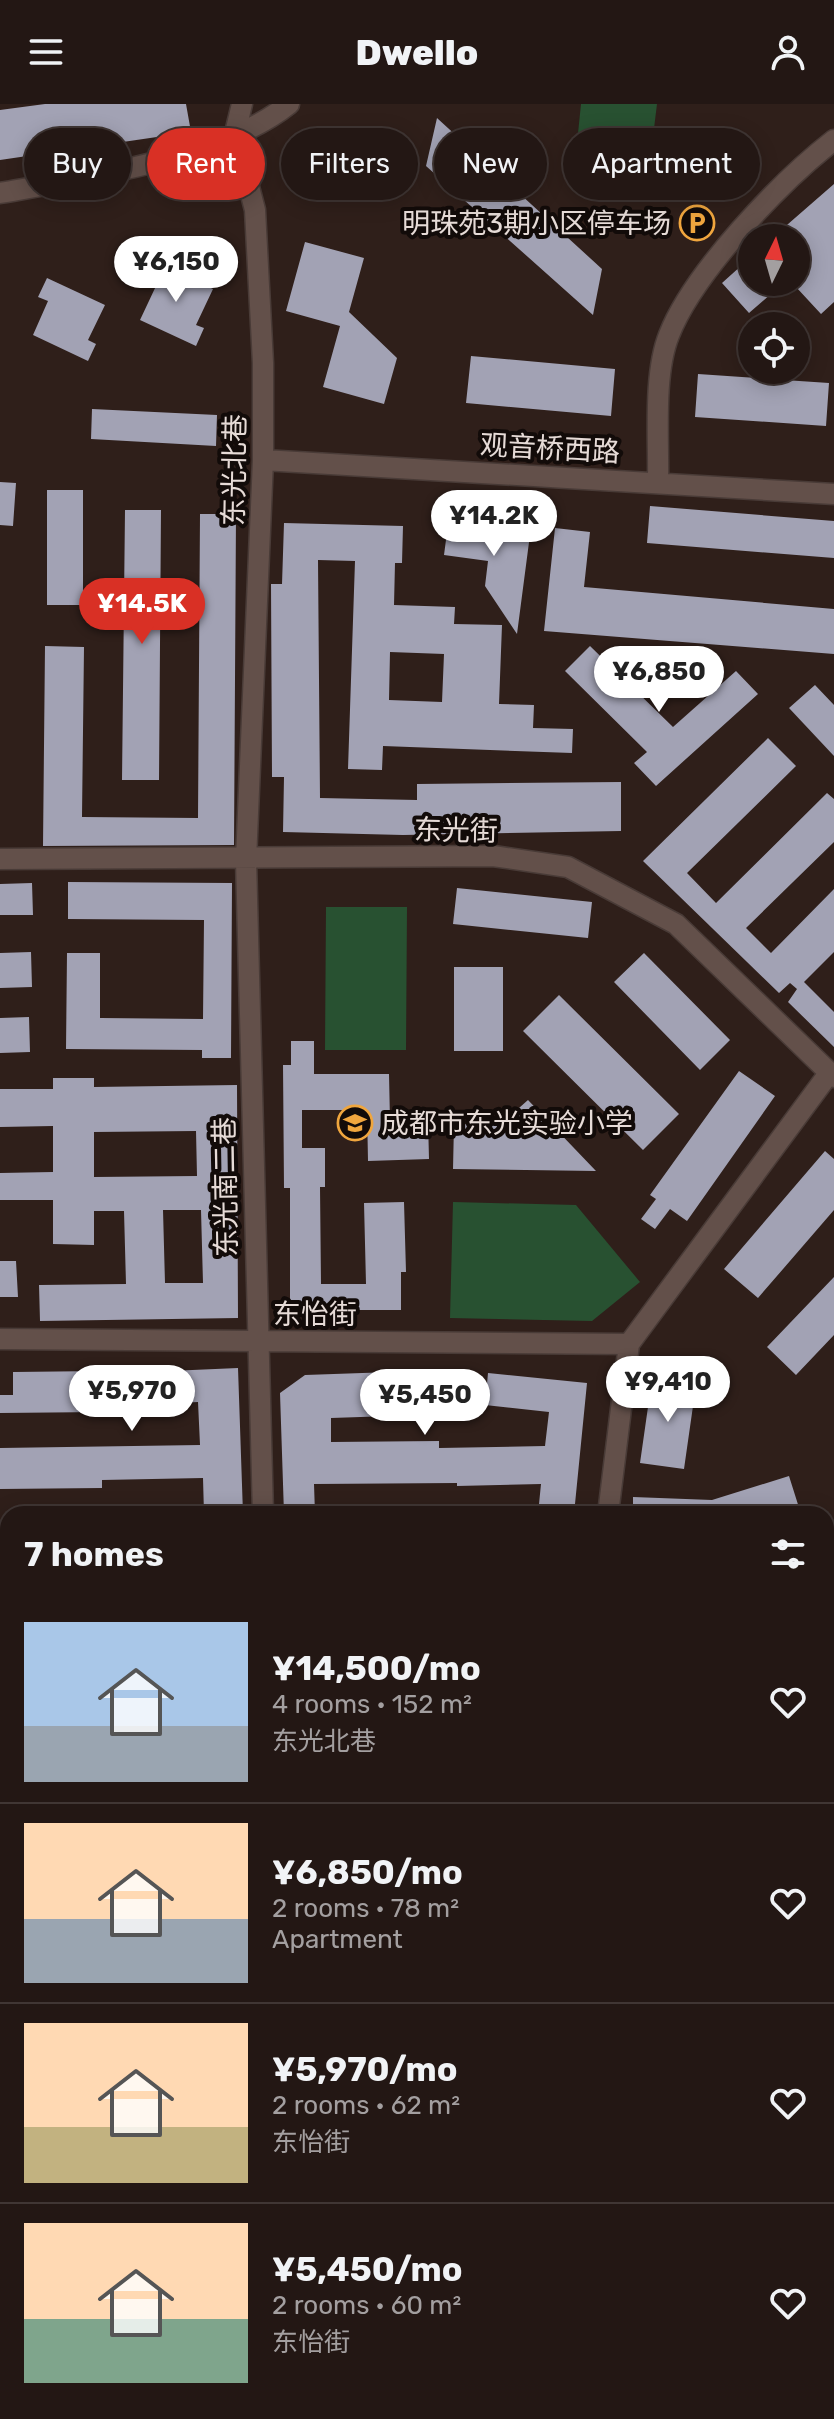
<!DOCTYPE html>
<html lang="en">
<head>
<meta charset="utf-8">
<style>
	:root { --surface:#231714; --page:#2f2422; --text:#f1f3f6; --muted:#a39fa0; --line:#403634; --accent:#d93025 }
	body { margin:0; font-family:Rubik,"Noto Sans SC",sans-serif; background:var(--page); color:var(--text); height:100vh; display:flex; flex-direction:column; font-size:30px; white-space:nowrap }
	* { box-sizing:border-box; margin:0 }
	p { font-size:26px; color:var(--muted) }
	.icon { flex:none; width:44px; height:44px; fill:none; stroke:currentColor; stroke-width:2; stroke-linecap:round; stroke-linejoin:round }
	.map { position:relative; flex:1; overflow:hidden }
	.details { position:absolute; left:0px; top:1402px; width:834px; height:914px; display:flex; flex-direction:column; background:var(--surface); border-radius:24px 24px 0 0; box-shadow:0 4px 20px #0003,0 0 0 2px var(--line) }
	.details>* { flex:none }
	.guide { position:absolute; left:24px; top:24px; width:786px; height:72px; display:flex; gap:16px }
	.needle { width:52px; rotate:5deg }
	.buttons { position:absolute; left:738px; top:120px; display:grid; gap:16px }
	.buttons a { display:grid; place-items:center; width:72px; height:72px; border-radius:50%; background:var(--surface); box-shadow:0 4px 20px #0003,0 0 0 2px var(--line); font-size:40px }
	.price { position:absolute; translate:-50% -68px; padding:0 18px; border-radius:28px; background:#fff; color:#222; font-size:26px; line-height:52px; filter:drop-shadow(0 2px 4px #0008) }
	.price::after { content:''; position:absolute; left:50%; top:48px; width:24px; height:18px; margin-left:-12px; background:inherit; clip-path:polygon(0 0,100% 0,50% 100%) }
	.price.current { background:var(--accent); color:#fff }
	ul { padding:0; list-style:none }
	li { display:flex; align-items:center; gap:24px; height:200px; padding:0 24px }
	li+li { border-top:2px solid var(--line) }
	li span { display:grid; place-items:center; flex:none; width:224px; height:160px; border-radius:0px; color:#555 }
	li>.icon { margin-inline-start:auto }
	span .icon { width:96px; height:96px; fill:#fffc; stroke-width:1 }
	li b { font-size:34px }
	h2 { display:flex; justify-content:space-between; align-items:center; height:96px; padding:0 24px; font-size:34px }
	.chip { padding:0 28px; border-radius:36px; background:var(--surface); box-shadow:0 4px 20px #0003,0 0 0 2px var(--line); font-size:28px; line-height:72px }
	.chip.current { background:var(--accent); color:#fff }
	header { display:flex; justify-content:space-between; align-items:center; height:104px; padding:0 24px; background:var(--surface); font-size:36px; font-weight:800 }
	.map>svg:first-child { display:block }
	.green { fill:#285131 }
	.water { fill:#024d55; stroke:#46787c; stroke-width:2 }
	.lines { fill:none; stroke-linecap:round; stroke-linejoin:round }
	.stream { stroke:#46787c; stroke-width:5 }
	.building { fill:#a2a2b4; fill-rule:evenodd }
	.street-casing { stroke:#493b37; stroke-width:23 }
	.street { stroke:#63504a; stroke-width:20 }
	.labels { text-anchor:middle; stroke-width:8; stroke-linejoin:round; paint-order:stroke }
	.poi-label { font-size:28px; fill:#e6dbd7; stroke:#120b09; text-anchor:end }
	.street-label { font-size:28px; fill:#e6dbd7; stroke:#120b09 }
</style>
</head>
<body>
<header><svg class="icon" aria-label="menu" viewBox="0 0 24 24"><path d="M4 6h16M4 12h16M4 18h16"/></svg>Dwello<svg class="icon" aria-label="person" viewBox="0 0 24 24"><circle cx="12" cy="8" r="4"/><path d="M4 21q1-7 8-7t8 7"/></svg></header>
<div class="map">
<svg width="834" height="2315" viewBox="0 0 834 2315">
	<rect width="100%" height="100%" fill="#2f1f1a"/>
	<path class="green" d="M581 0H657L650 57 576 49Z
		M326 803H407L406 946H325Z
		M453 1098 576 1101 640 1178 592 1217 450 1214Z
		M0 1742 8 1743V2068H0Z
		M826 1798H834V2196L826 2195Z"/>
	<path class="water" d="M8 1796V1887L0 1888V1797Z
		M834 1853V1965L826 1964V1855Z"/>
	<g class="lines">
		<path class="stream" d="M0 1986 8 1984
			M826 2037 834 2035"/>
	</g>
	<path class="building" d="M45 0H186L191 28 0 56V6Z
		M437 14 602 165 593 211 426 62Z
		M834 80V198L821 210 796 183V134H772Z
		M305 138 364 154 349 208 397 254 384 300 323 283 340 222 286 207Z
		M752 152V178H785L749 209 722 179Z
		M155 158 213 185 196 221 204 224 196 242 140 216 156 182 146 178Z
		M47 174 105 201 88 236 96 240 88 257 33 231 48 197 38 193Z
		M471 252 615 265 611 312 466 299Z
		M698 270 829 279 826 322 695 313Z
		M92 305 217 311 216 342 91 335Z
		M0 378 16 379 13 422 0 421Z
		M47 386H83V501H47Z
		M650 402 834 417V454L647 439Z
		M125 406H161L159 676H122Z
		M200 410H236L234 741 43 742 45 542 84 543 82 713 198 714Z
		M449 413 531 423 517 530 485 482 488 457 444 451Z
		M284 419 403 422 402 459H395L394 501 455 503 454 520 502 521 499 600 534 601 533 624 573 625 572 649 383 642 382 666 348 665 355 457 318 456 320 694 417 696V680L621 678V727L403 731 283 728 284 673H272L271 480H282ZM390 548 444 550 442 598 389 596Z
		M555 424 590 428 584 483 834 505V550L544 527Z
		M590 542 673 623 736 567 758 590 656 682 634 659 647 648 565 567Z
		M815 581 834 601V652L789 604Z
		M768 634 796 662 687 769 716 799 827 689 834 695V738L746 824 771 849 834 785V848L804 878 834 908V943L788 898 797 885 790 879 779 889 643 757Z
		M68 778 232 779 231 954H202V946L66 945 67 849H100V914L203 915 204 816 68 815Z
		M32 779 33 811H0V780Z
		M457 784 592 798 588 834 453 820Z
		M31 848 32 883 0 884V849Z
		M644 849 730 936 700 966 614 878Z
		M454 863H503V947H454Z
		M559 891 679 1010 643 1046 523 927Z
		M29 913 30 948 0 949V914Z
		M291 937H314V970H389L390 1017 428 1016 429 1055 368 1057 367 1006H302V1044H325V1083H320L321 1180H366L364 1099 404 1098 406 1168H401V1206H290V1084H284L283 961H291Z
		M739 967 775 992 687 1117 670 1105 655 1125 641 1115 656 1095 650 1091Z
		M53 974H94V983L237 981 238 1214 40 1217 39 1181 126 1180 124 1107H94V1141L53 1140V1096H0V1069L53 1068V1022L0 1023V985H53ZM196 1027 197 1072 94 1073V1028ZM163 1106H201L203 1179H165Z
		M528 996 596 1067 453 1065 454 1020 500 1021Z
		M825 1047 834 1055V1106L758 1194 724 1165Z
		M0 1157H16L18 1193H0Z
		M834 1173V1231L796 1271 767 1243Z
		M238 1264 243 1410H204L203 1374 102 1376V1384L0 1385V1344L200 1341 198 1298 102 1303V1308L0 1309V1291H13V1268L101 1267V1270Z
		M449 1266 450 1310 331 1314V1338L439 1337V1344L545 1342 549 1308 485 1301 488 1269 587 1279 574 1410H538L541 1380 457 1382V1379L314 1380 315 1410H284L280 1289 305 1271Z
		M652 1275 696 1281 684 1365 640 1359Z
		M789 1372 801 1410H633V1393L712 1396Z"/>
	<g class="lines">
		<g class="street-casing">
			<path id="street" d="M242 0 235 29 255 106 263 259V356L246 756 263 1410
				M0 89C85 74 222 54 289 0
				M263 356 834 390
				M658 378C659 335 653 271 669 231 693 169 781 77 834 36
				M0 755 493 752 568 763 676 820 834 973
				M0 1235 629 1240
				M608 1410 629 1240 830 968
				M0 1685 8 1686
				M826 1787 834 1788
				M0 2001 8 1999
				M0 2083 8 2084
				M826 2115 834 2119
				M651 2315V2308"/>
		</g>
		<use href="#street" class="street"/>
	</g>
	<defs>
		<g id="parking-ring" transform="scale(1.8)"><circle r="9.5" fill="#120b09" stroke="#f0a63e" stroke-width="1.5"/><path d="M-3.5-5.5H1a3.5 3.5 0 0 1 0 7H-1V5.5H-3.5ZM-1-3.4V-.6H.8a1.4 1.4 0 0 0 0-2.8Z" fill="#f0a63e"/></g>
		<g id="school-ring" transform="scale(1.8)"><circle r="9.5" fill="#120b09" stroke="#f0a63e" stroke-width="1.5"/><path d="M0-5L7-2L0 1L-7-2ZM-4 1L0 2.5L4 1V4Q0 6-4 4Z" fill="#f0a63e"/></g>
	</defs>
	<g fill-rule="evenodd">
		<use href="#parking-ring" x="697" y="119"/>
		<use href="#school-ring" x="355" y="1019"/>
	</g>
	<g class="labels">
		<g class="poi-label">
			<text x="671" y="129">明珠苑3期小区停车场</text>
			<text x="381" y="1029" text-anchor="start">成都市东光实验小学</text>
		</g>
		<g class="street-label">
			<text transform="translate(550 344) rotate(3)" y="10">观音桥西路</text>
			<text transform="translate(234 366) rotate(-89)" y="10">东光北巷</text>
			<text transform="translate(456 726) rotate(1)" y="10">东光街</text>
			<text transform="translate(225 1083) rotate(-91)" y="10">东光南二巷</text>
			<text x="315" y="1220">东怡街</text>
		</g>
	</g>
</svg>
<div class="buttons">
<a><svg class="needle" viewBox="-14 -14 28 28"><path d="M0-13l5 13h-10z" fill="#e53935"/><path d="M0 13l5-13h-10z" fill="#a39fa0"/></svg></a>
<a><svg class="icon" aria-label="locate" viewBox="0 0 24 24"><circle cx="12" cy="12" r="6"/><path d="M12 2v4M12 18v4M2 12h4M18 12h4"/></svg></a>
</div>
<b class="price" style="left:176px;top:200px">¥6,150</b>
<b class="price" style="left:494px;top:454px">¥14.2K</b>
<b class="price current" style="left:142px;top:542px">¥14.5K</b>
<b class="price" style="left:659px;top:610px">¥6,850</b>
<b class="price" style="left:668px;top:1320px">¥9,410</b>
<b class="price" style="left:132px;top:1329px">¥5,970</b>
<b class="price" style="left:425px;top:1333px">¥5,450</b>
<div class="guide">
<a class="chip">Buy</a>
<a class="chip current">Rent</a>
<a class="chip">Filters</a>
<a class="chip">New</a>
<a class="chip">Apartment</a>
</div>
<section class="details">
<h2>7 homes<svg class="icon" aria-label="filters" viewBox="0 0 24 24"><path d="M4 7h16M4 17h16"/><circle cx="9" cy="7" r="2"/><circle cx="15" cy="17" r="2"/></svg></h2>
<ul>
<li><span style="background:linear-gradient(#a9c7e8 65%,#9aa5b1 0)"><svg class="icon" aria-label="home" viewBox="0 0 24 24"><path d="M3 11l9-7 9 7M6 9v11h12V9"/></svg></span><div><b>¥14,500/mo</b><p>4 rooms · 152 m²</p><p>东光北巷</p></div><svg class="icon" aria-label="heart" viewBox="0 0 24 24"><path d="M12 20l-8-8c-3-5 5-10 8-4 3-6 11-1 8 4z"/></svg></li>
<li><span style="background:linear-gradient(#ffd9b3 60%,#9aa5b1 0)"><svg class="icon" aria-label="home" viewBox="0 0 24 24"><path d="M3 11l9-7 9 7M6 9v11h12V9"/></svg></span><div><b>¥6,850/mo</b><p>2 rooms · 78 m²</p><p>Apartment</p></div><svg class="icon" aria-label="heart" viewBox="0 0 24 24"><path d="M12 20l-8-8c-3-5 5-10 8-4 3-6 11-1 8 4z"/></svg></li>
<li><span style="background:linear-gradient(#ffd9b3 65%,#c2b280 0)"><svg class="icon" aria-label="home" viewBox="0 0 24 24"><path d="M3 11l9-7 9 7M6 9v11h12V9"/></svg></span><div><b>¥5,970/mo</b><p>2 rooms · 62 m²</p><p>东怡街</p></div><svg class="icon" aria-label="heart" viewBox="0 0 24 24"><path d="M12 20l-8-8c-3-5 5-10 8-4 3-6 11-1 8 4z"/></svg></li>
<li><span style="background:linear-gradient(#ffd9b3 60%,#7fa58c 0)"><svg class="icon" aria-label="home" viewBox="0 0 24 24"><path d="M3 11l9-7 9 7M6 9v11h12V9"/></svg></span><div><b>¥5,450/mo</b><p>2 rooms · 60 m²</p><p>东怡街</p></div><svg class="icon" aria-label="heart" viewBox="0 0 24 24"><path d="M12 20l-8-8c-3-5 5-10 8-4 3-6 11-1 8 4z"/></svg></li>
</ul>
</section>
</div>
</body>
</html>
